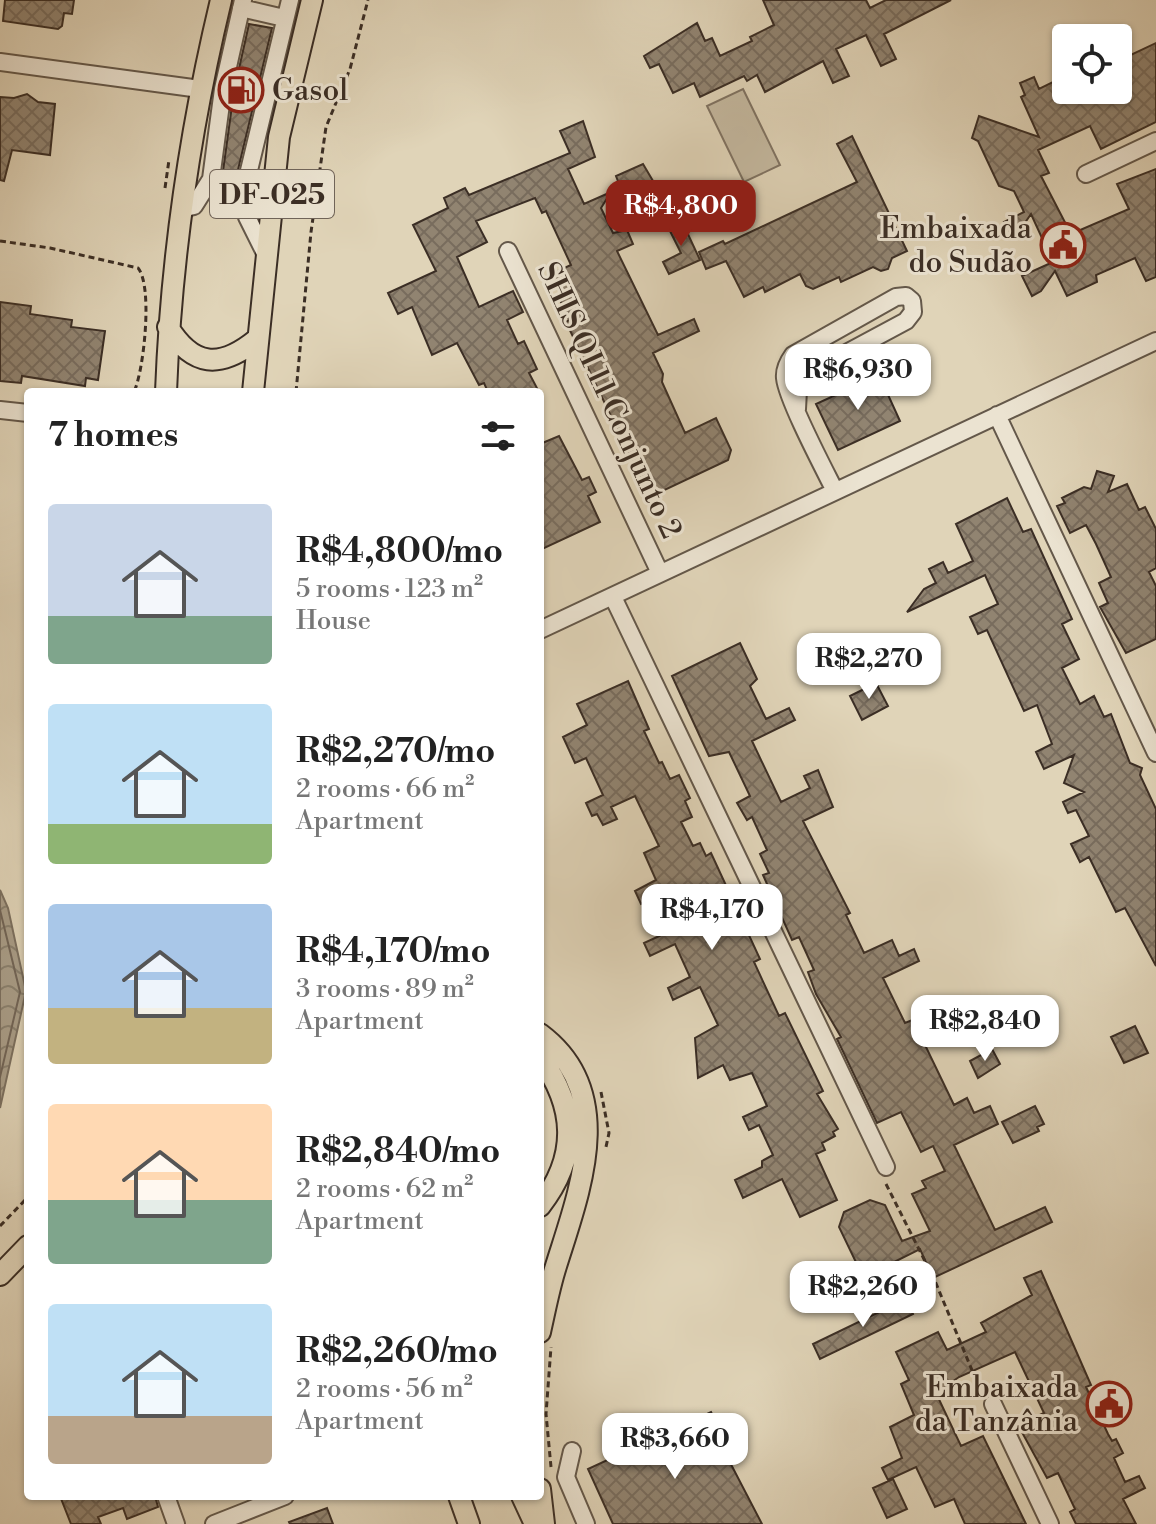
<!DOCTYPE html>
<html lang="en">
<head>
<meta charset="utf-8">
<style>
	:root { --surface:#fff; --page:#f2f2f2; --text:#222; --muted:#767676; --accent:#8f2418 }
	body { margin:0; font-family:"Libre Bodoni",serif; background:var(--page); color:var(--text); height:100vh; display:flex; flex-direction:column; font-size:30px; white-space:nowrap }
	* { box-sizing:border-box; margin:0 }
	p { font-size:26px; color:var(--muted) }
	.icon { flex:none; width:44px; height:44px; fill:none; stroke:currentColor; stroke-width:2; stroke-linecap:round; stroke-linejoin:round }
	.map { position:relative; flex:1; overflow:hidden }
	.drawer { position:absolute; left:24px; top:388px; width:520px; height:1112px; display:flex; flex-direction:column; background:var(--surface); border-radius:8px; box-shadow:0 2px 6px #0004 }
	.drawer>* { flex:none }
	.controls { position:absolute; left:1052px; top:24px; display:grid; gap:16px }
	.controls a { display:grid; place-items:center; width:80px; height:80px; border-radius:8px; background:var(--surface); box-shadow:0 2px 6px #0004; font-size:40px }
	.price { position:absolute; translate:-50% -68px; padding:0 18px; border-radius:16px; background:#fff; color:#222; font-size:26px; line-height:52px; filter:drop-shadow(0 2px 4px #0008) }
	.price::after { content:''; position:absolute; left:50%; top:48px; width:24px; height:18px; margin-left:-12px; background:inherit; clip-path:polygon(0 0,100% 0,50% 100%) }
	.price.selected { background:var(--accent); color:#fff }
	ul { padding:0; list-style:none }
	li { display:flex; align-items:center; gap:24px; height:200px; padding:0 24px }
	li span { display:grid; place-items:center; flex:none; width:224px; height:160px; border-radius:8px; color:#555 }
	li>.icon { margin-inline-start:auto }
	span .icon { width:96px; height:96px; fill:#fffc; stroke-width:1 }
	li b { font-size:34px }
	h2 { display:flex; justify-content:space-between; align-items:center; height:96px; padding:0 24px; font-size:34px }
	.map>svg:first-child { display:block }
	.grass { fill:#c4b89f; stroke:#807362; stroke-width:2 }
	.water { fill:url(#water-waves); stroke:#7c705f; stroke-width:2 }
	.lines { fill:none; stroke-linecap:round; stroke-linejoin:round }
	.shore { stroke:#726556; stroke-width:2 }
	.building { fill:url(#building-cross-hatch); stroke:#3b2e25; stroke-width:2 }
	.minor-casing { stroke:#64584a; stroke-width:20 }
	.major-casing { stroke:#3b2e25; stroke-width:24 }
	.path { stroke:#3b2e25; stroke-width:3; stroke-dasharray:6 4; stroke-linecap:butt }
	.minor { stroke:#ebe3d1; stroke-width:16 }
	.major { stroke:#e0d4b8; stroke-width:20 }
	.labels { text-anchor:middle; stroke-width:6; stroke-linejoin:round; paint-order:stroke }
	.shield { fill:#ebe3d1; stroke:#706459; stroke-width:2 }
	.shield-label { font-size:28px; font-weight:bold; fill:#3b2e25 }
	.poi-label { font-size:30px; fill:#3b2e25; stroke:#ebe3d1; text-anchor:end }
	.street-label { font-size:30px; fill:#3b2e25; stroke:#ebe3d1 }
</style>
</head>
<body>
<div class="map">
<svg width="1156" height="1524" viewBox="0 0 1156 1524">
	<defs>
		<pattern id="water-waves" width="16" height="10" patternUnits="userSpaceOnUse" patternTransform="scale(2)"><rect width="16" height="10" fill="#a89c86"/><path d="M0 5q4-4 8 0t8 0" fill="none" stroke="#8a806d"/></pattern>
		<pattern id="building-cross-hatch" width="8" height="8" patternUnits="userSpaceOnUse" patternTransform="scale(2)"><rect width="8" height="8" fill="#918471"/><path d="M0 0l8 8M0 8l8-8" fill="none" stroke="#786c5d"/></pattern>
	</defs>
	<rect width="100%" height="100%" fill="#e0d4b8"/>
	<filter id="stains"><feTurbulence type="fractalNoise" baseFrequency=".0025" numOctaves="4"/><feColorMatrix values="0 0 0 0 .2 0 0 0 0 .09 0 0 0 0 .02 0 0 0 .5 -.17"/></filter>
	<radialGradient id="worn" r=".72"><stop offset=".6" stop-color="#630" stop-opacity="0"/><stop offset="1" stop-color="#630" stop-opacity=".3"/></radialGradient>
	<path class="grass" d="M743 89 780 165 744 182 707 106Z"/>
	<path class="water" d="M0 890 8 908 26 991 0 1108Z"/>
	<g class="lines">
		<path class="shore" d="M0 910 20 992 0 1077"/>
	</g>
	<path class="building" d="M5 0H74L72 14 64 13 62 26 58 29 3 21Z
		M763 0H866L870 8 886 0H951L884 34 896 59 881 66 866 35 836 49 849 76 833 83 823 61 765 92 757 75 747 81 744 76 700 97 694 83 673 93 659 64 650 68 644 56 697 23 705 41 712 38 720 56 752 41 750 37 774 25Z
		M249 24 272 28 237 174 223 171 234 91Z
		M1156 43V122L1101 149 1090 126 1038 150 1049 173 1041 176 1071 234 1129 209 1117 184 1156 169V277L1146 281 1135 258 1096 275 1097 282 1067 296 1055 271 1041 291 1032 296 1022 276 1053 262 1031 214 1016 236 1009 232 1004 222 1024 212 1014 191 999 186 978 141 972 138 979 116 1039 137 1021 97 1025 95 1020 83 1034 77 1039 89 1059 79 1064 90H1118V61Z
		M27 94 38 102 55 104 50 155 12 150 4 181 0 180V97L14 98Z
		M583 121 595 157 568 169 584 204 611 192 601 208 613 233 627 230 633 244 617 251 658 335 694 319 699 331 653 353 663 374 662 382 685 433 716 418 731 450 728 460 654 495 645 476 641 479 566 322 569 320 560 300 563 299 551 274 571 265 546 211 542 213 535 198 476 221 487 242 457 257 479 307 513 291 523 312 507 320 518 344 524 341 537 369 529 373 539 392H488L484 383 479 385 457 343 432 355 412 307 398 314 388 293 436 271 413 225 448 208 444 198 465 188 469 195 570 153 560 131Z
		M852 136 907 251 892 258 888 269 881 271 873 267 841 282 839 277 813 289 806 286 800 274 765 292 763 287 744 297 726 261 706 269 699 252 723 241 725 244 857 182 837 144Z
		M643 164 656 186 625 199 616 176Z
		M680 217 700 260 669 274 663 262 681 253 666 223Z
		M0 302 31 306 30 314 72 320 71 327 105 331 98 380 86 378 85 386 22 376 21 383 0 381Z
		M879 375 900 421 838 450 816 404Z
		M559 436 582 480 589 477 596 492 588 496 600 522 540 550V444Z
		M1097 471 1114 476 1108 492 1127 484 1139 510 1145 507 1156 529V568L1149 572 1156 586V639L1126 653 1100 607 1108 603 1099 583 1111 577 1096 544 1086 525 1070 533 1057 506 1065 503 1062 498 1084 487 1091 489Z
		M1007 498 1023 532 1031 529 1072 619 1062 624 1079 659 1062 668 1080 704 1094 696 1104 717 1111 714 1130 763 1142 768 1140 775 1156 809V966L1125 908 1116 912 1089 857 1080 862 1071 844 1089 836 1076 810 1068 813 1063 802 1084 792 1064 783 1074 755 1044 769 1036 752 1052 744 1037 705 1024 711 987 630 978 634 970 617 998 604 985 575 907 612 924 589 936 583 929 569 943 562 948 573 973 561 956 524Z
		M740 643 757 679 750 686 766 719 789 708 795 720 752 741 781 802 810 788 804 776 818 770 833 807 803 821 850 913 846 915 864 953 892 940 899 956 914 949 919 961 883 978 905 1023 920 1017 931 1042 925 1045 954 1105 967 1098 974 1113 990 1106 998 1124 954 1145 995 1230 1045 1207 1052 1222 933 1278 920 1249 884 1267 886 1271 865 1281 839 1227 844 1212 870 1200 885 1205 902 1241 930 1231 912 1194 926 1188 922 1181 945 1171 933 1146 921 1152 901 1112 877 1123 837 1039 841 1037 816 994 808 972 814 970 799 937 792 940 763 875 769 873 760 854 767 850 752 817 747 820 737 803 750 796 729 752 709 756 672 676Z
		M628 681 649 729 644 731 659 763 662 762 670 779 679 775 690 798 685 801 692 817 681 822 693 846 700 843 706 856 711 853 760 959 754 962 779 1016 785 1013 823 1091 817 1094 838 1129 833 1132 835 1136 822 1143 825 1150 816 1154 837 1200 800 1217 782 1179 743 1198 735 1180 762 1167V1161L773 1155 759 1125 749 1130 743 1117 767 1106 752 1073 730 1080 723 1065 698 1078 695 1038 718 1025 700 987 673 1000 668 988 690 977 675 944 650 956 644 943 679 927 677 922 683 920 670 891 641 904 635 891 656 880 644 853 659 846 635 796 611 807 617 819 603 825 597 814 592 816 586 803 603 795 586 758 575 763 563 737 587 725 577 704Z
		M876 683 888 706 862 720 850 696Z
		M1135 1026 1148 1053 1124 1063 1111 1037Z
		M992 1049 1000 1064 978 1078 970 1061Z
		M1035 1106 1044 1124 1037 1127 1039 1131 1013 1143 1002 1122Z
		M1041 1271 1091 1385 1086 1387 1108 1434 1112 1441 1116 1439 1123 1453 1114 1458 1125 1482 1139 1476 1145 1488 1123 1499 1136 1524H1076L1070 1512 1075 1509 1058 1473 1047 1478 1018 1425 1044 1413 1015 1352 959 1377 936 1393 961 1446 983 1436 1026 1524H965L954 1499 935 1507 916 1467 888 1480 882 1468 902 1458 890 1427 914 1415 901 1384 909 1380 896 1352 938 1332 947 1350 986 1332 981 1323 1032 1295 1024 1278Z
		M906 1299 913 1314 820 1359 813 1344Z
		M711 1412 727 1447 723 1449 762 1524H613L588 1469Z
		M893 1479 907 1509 887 1518 873 1488Z
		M60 1496H155L158 1507 127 1519 123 1508 98 1517 101 1524H71Z
		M327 1508 333 1524H290L289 1522Z"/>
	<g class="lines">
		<g class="minor-casing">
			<path id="minor" d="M241 8 284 18
				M0 62 200 89
				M1086 174 1156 141
				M211 179 245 187
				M181 209 194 206 211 179 223 89 243 0
				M508 251 660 573
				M265 253 247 217 245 187 290 0
				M797 409 798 390 811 372 906 321 913 312 912 301 906 296 896 297 793 355C788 362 784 369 785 378 787 399 824 469 835 491
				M0 410 28 413
				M997 415 1156 753
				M613 597 886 1167
				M540 630 1156 341
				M993 1404 1050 1524
				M572 1451 566 1477 586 1524
				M166 1496 176 1524
				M214 1524 285 1496"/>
		</g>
		<g class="major-casing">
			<path id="major" d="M168 327C193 367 220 369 256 340
				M166 392C171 259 190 129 221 0
				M253 392 279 137 312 0
				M540 1034C619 1093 579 1192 556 1266 549 1288 545 1310 540 1332
				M540 1057C576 1107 579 1156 540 1206
				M0 1275 28 1246
				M540 1489 544 1524
				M459 1496 469 1524
				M522 1496 535 1524"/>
		</g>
		<path class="path" d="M165 188 169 160
			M0 241 50 248 138 268C153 286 144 370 134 392
			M296 392 311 232 326 127 350 69 368 0
			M601 1092 609 1133 606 1147
			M886 1184 935 1281 981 1392
			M0 1226 28 1197
			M551 1467 546 1414 551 1347"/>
		<use href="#minor" class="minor"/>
		<use href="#major" class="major"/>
	</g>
	<defs>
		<g id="fuel-ring" transform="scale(2.3)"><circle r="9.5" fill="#ebe3d1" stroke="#8f2418" stroke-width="1.5"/><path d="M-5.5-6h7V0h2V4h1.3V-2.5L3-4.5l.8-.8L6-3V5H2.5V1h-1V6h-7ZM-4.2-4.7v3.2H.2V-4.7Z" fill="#8f2418"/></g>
		<g id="civic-ring" transform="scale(2.3)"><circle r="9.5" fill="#ebe3d1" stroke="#8f2418" stroke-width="1.5"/><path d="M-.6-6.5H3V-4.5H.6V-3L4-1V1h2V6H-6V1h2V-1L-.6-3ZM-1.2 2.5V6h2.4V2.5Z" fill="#8f2418"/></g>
	</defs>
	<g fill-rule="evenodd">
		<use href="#fuel-ring" x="241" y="90"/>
		<use href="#civic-ring" x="1063" y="245"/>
		<use href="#civic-ring" x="1109" y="1404"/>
	</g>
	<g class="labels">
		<rect class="shield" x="210" y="170" width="124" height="48" rx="6"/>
		<g class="shield-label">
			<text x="272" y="204">DF-025</text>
		</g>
		<g class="poi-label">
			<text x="272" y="100" text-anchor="start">Gasol</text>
			<text x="1032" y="238">Embaixada<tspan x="1032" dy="34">do Sudão</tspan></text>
			<text x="1078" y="1397">Embaixada<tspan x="1078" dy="34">da Tanzânia</tspan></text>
		</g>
		<g class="street-label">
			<text transform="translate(610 400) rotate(65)" y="10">SHIS QI 11 Conjunto 2</text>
		</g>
	</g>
	<rect width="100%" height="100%" filter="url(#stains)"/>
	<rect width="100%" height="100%" fill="url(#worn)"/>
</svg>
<div class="controls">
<a><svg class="icon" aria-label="locate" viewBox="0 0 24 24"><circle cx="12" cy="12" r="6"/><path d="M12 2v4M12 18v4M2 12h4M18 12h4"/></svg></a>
</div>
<b class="price selected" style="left:681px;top:248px">R$4,800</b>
<b class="price" style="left:858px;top:412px">R$6,930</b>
<b class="price" style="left:869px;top:701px">R$2,270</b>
<b class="price" style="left:712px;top:952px">R$4,170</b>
<b class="price" style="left:985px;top:1063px">R$2,840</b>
<b class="price" style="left:863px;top:1329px">R$2,260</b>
<b class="price" style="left:675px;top:1481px">R$3,660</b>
<section class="drawer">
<h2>7 homes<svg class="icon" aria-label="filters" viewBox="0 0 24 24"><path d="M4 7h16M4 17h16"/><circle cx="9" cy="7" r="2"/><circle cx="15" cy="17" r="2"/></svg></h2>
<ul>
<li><span style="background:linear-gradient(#c9d6e8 70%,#7fa58c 0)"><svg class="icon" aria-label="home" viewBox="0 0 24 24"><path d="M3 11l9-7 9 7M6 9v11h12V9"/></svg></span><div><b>R$4,800/mo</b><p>5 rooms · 123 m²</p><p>House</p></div></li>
<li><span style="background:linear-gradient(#bfe0f5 75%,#8fb573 0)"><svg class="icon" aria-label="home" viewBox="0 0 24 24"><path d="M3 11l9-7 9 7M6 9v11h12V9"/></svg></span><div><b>R$2,270/mo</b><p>2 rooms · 66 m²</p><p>Apartment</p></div></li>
<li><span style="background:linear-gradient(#a9c7e8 65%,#c2b280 0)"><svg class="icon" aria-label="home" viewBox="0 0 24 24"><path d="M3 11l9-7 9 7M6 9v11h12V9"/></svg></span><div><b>R$4,170/mo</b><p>3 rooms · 89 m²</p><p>Apartment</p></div></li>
<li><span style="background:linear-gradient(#ffd9b3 60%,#7fa58c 0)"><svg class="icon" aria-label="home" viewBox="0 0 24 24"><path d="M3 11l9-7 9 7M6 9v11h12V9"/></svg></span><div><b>R$2,840/mo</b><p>2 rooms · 62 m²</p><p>Apartment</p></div></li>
<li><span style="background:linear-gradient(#bfe0f5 70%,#b9a48a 0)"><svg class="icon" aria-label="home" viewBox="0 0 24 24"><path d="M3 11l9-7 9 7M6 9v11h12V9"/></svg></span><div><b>R$2,260/mo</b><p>2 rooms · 56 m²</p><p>Apartment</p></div></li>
</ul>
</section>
</div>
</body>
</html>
